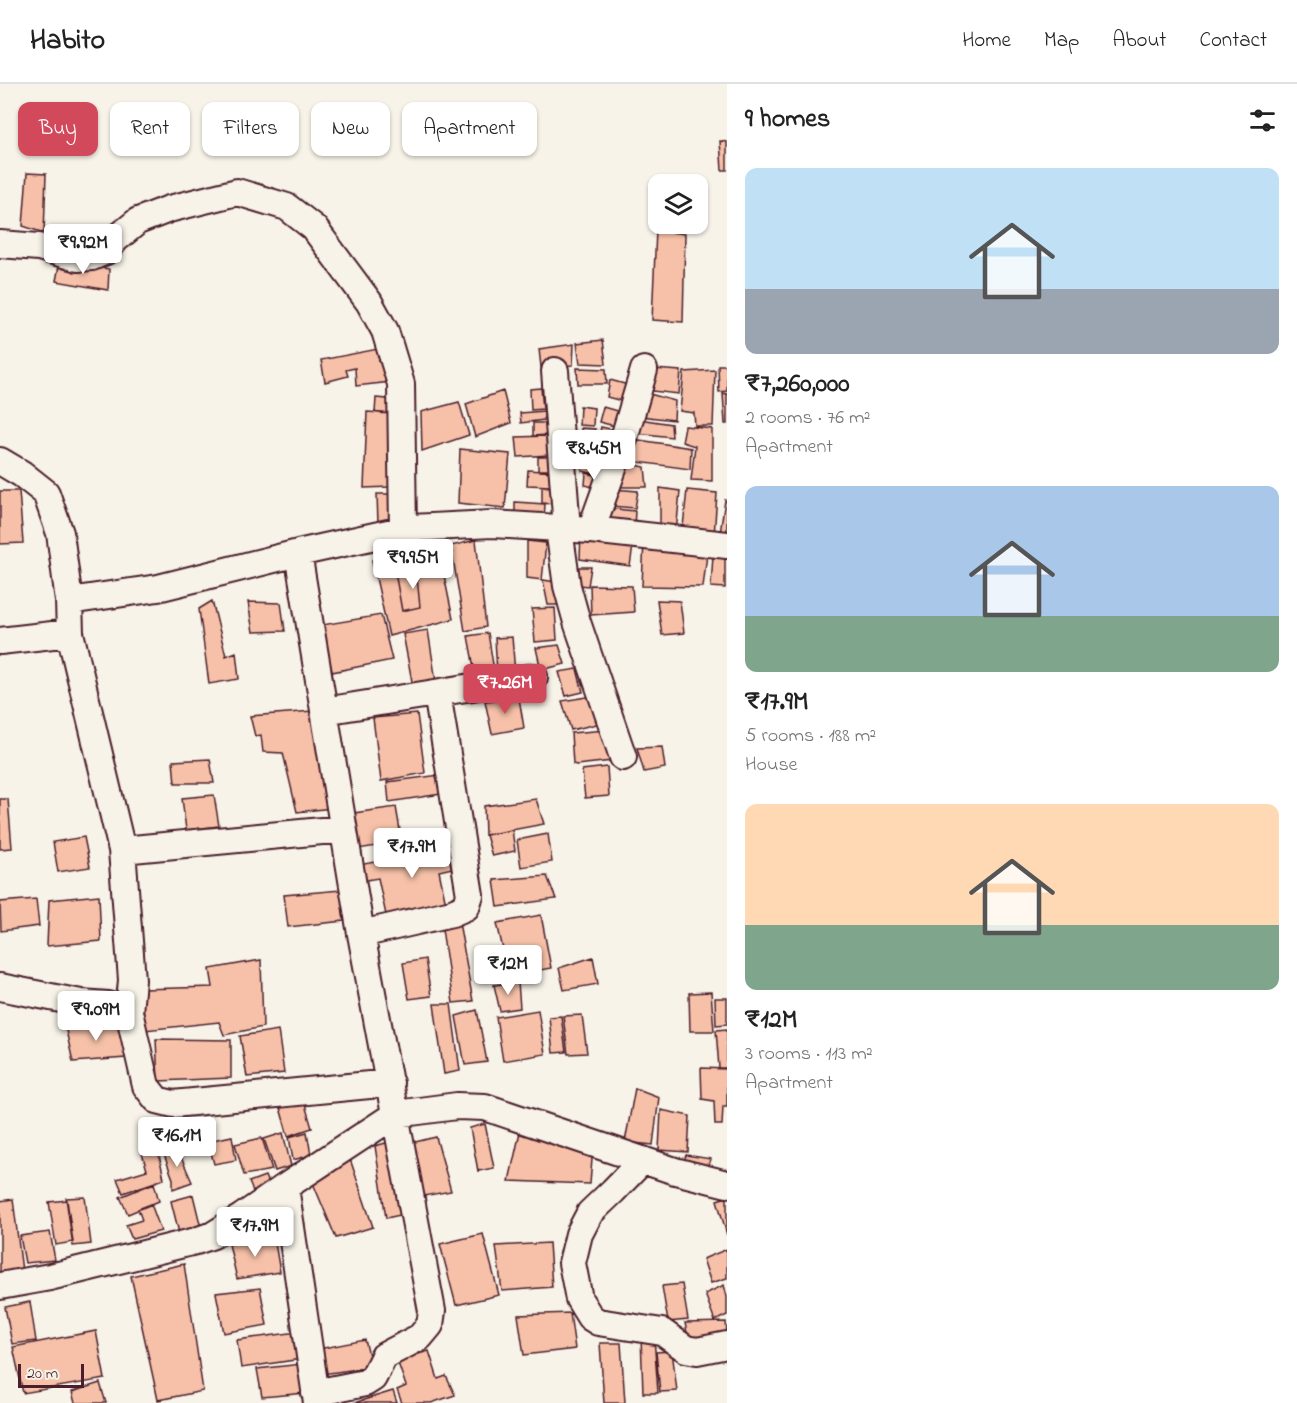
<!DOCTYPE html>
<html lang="en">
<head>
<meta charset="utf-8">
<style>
	:root { --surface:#fff; --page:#f2f2f2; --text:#222; --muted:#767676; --line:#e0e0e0; --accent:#d1495b }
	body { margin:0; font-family:"Indie Flower",sans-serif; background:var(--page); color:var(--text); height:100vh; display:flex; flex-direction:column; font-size:22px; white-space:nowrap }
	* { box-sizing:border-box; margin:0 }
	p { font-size:20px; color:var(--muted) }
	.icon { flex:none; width:33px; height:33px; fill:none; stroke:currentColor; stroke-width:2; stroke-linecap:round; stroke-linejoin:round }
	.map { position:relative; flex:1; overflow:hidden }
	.sheet { display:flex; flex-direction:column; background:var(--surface); width:570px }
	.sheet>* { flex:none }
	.top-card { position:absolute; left:18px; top:18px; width:570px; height:54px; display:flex; gap:12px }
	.controls { position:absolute; left:648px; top:90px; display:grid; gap:12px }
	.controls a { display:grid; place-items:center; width:60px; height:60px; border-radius:12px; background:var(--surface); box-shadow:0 2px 4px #0004; font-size:30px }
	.scale { position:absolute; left:18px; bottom:15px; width:66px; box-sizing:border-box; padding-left:6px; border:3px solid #4a1f2b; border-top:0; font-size:16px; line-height:21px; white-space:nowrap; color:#4a1f2b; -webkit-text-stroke:4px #f7f3e8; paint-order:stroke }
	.price { position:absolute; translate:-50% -51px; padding:0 14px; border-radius:6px; background:#fff; color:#222; font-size:20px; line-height:39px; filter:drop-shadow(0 2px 3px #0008) }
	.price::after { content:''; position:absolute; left:50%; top:36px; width:18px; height:14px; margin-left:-9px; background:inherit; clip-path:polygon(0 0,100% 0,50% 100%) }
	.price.active { background:var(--accent); color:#fff }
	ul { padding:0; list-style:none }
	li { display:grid; align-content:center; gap:12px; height:318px; padding:0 18px }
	li span { display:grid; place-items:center; height:186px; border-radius:12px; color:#555 }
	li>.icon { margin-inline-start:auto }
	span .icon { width:108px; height:108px; fill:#fffc; stroke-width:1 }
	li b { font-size:26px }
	h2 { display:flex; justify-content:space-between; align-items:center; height:72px; padding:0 18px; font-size:26px }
	.pill { padding:0 21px; border-radius:12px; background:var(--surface); box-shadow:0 2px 4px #0004; font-size:21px; line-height:54px }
	.pill.active { background:var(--accent); color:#fff }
	header { display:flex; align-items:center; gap:36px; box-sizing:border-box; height:84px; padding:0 30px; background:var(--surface); border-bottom:2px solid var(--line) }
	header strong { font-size:28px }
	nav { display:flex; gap:33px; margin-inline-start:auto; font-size:21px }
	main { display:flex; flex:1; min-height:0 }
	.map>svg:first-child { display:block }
	.building { fill:#f6c1a8; stroke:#4a1f2b; stroke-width:1.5 }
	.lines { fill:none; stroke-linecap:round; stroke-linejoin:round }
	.minor-casing { stroke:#4a1f2b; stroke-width:30 }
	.minor { stroke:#f7f3e8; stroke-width:26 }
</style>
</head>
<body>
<header>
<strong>Habito</strong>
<nav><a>Home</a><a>Map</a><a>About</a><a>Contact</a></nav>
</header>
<main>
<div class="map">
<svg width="727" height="1319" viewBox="0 0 727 1319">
	<rect width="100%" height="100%" fill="#f7f3e8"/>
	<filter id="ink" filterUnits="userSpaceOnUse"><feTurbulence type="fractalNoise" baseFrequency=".0167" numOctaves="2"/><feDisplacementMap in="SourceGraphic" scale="12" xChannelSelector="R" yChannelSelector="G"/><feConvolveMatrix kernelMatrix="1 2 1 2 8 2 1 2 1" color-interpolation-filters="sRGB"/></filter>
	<g filter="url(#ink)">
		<path class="building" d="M720 57 727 58V86H722Z
			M27 89 46 90 44 149 23 142Z
			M656 146 685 150 683 238 652 236Z
			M60 176 109 185 108 206 56 197Z
			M603 256 606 280 580 279 577 259Z
			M574 260 573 281 541 283 539 265Z
			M383 264 391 298 356 302 355 284 346 286 348 292 325 298 321 276Z
			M718 281H727V307L719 308Z
			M577 284 606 285 607 300H578Z
			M653 285 681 287 679 310 644 306Z
			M715 286 713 342H695L694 329 680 327 684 288Z
			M610 296 632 302 629 319 607 313Z
			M541 304 543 325 531 326 530 305Z
			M503 307 511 339 475 353 466 320Z
			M646 309 675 317 674 336 640 332Z
			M723 309 727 310V340H725Z
			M376 314 397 316 396 330 375 329Z
			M459 318 469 351 422 367 421 328Z
			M580 322 594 324 593 342 579 341Z
			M603 323 624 329 619 343 599 338Z
			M544 327V336L521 339 520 329Z
			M367 328 396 330 390 403 364 404Z
			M639 335 671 340 672 353 637 349Z
			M533 339H546L547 351 533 352Z
			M685 342 712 345V397L691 396 695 362 682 358Z
			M601 343 615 346 613 357 599 355Z
			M581 344 595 345 594 356H581Z
			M548 352 549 371 518 373 516 353Z
			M639 356 691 364 690 385 630 377Z
			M581 357 606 359 605 375 581 371Z
			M460 365 510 370 505 424 458 419Z
			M581 372 609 378 605 392 582 387Z
			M538 373H551V386H538Z
			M622 378 645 383 647 403H617Z
			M528 386 553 388 551 402 527 401Z
			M586 389 604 393 602 405 585 401Z
			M542 402 557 404 556 420 542 419Z
			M660 404 680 407 676 449 660 448Z
			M613 405 638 407 635 424 610 422Z
			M687 406 717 409 714 453 682 452Z
			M0 407H19L23 459 0 460Z
			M377 410H392L394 436 378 440Z
			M725 416 727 417V458L719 456Z
			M515 418 545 420 544 435 515 433Z
			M605 424 635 427 634 443 606 441Z
			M581 449 633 462 630 482 580 475Z
			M476 456 486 543 465 547 451 462Z
			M644 456 708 462 703 503 642 502Z
			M527 457 546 459 542 496 527 494Z
			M438 462 453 535 389 552 372 476Z
			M713 471 725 473V504L711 503Z
			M415 474 420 523 402 527 393 477Z
			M576 483H591L588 502 579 501Z
			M543 496 563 499 565 521H548Z
			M590 501 632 502 634 528 591 531Z
			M657 516 680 517 684 549 662 551Z
			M212 517 226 572 236 568 239 595 209 600 199 525Z
			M248 518 281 519 285 547 253 548Z
			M555 524 557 556 535 558 532 525Z
			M381 531 392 576 332 588 322 541Z
			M428 546 437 604 414 608 403 550Z
			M488 549 494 587 475 589 468 552Z
			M512 553 515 589H497L495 554Z
			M559 561 565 580 541 586 536 564Z
			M577 585 583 608 566 612 559 588Z
			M593 612 597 640 571 646 562 617Z
			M519 614 524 644 492 650 485 617Z
			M313 627 332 724 297 728 283 669 263 668 261 651 255 652 250 632Z
			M417 630 425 689 381 697 373 634Z
			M606 646 612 677 576 681 573 680 571 649Z
			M662 663 665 684 644 688 637 664Z
			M210 675 214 699H175L173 677Z
			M607 683 609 712 585 714 582 686Z
			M440 691 441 710 389 718 387 698Z
			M214 711 219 742 186 746 182 714Z
			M0 715H8L12 764 0 765Z
			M536 715 544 740 485 751 484 722Z
			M396 723 402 758 352 766 347 730Z
			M512 746 515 767 492 772 486 751Z
			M548 750 552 778 521 783 517 756Z
			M84 753 90 783 58 788 53 758Z
			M460 763 465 781 439 787 446 820 386 831 378 794 361 797 358 781Z
			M547 792 556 815 498 823 494 796Z
			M341 806 344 837 288 843 284 811Z
			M99 811 101 857 47 862 49 816Z
			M36 815 39 842 1 847 0 818Z
			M541 831 551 884 509 892 497 839Z
			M441 838H459L473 917 453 919Z
			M593 873 598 900 564 906 559 884Z
			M425 875 431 912 409 915 403 879Z
			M261 876 263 943 224 951 219 938 145 946 142 905 213 903 210 885Z
			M518 898 520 924 500 927 494 901Z
			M711 908 714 947H690L689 909Z
			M715 914H727V940L716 941Z
			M434 920H451L460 987 444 990Z
			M477 926 487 978 465 981 456 932Z
			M538 926 545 970 503 977 496 933Z
			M582 931 587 969 568 970 563 932Z
			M561 932 566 968 553 969 549 933Z
			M122 940 126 974 73 978 65 942Z
			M727 945V984H719L716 946Z
			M278 946 284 989 247 993 240 952Z
			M156 955 231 956V994L158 997Z
			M701 984 727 985V1022H723L722 1041H715L714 1017 702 1015Z
			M635 1004 659 1013 653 1061 625 1058Z
			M303 1014 312 1044 288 1052 279 1020Z
			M661 1026 690 1032 688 1068 659 1066Z
			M522 1039 593 1063 590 1100 509 1097Z
			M485 1040 494 1084 478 1087 470 1044Z
			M307 1048 311 1071 293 1076 289 1053Z
			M283 1049 291 1082 275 1087 264 1055Z
			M232 1052 236 1076 214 1080 208 1057Z
			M436 1053 451 1107 424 1112 411 1059Z
			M262 1054 272 1086 244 1091 235 1060Z
			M393 1057 405 1130 386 1134 375 1062Z
			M157 1061 164 1095 123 1109 117 1095 147 1086 141 1066Z
			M177 1064 192 1098 173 1105V1095L163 1068Z
			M686 1071 711 1075 706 1089 682 1082Z
			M350 1075 373 1143 336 1154 310 1092Z
			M265 1092 269 1102 254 1110 249 1098Z
			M154 1099 159 1117 128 1130 120 1113Z
			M193 1111 201 1144 179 1149 171 1117Z
			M85 1113 91 1160 73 1162 66 1114Z
			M727 1113V1151L717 1116Z
			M13 1115 22 1187 0 1189V1117Z
			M67 1116 73 1158 56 1161 49 1118Z
			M151 1120 161 1147 132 1155 126 1141 142 1136 138 1125Z
			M50 1148 55 1176 25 1179 20 1152Z
			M483 1150 499 1211 456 1221 440 1160Z
			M274 1153 280 1188 237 1195 229 1160Z
			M549 1159 552 1203 502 1207 496 1162Z
			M727 1165V1194L711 1199 703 1175Z
			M184 1180 203 1307 158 1316 131 1192Z
			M682 1200 688 1236 668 1238 662 1202Z
			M724 1201 727 1213V1231L715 1237 705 1210Z
			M260 1204 267 1241 224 1249 216 1209Z
			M30 1218 36 1257 12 1260 5 1223Z
			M570 1229 575 1265 524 1271 518 1231Z
			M726 1238 727 1251 689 1259 685 1239Z
			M96 1247 105 1295 23 1309 13 1263Z
			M305 1247 308 1274 241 1284 237 1256Z
			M641 1253H654L658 1309H643Z
			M365 1256 372 1283 322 1290 318 1265Z
			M600 1259H621L625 1319H604Z
			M429 1267 438 1295 446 1292 455 1311 431 1319H402L397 1306 406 1302 397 1276Z
			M672 1267 677 1307 660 1308 656 1268Z
			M302 1280 306 1309 262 1313 257 1285Z
			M100 1299 106 1319H75L72 1308Z
			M393 1307 397 1319H354Z"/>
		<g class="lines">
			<g class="minor-casing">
				<path id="minor" d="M0 160 39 163 78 174 92 173 106 167 116 155 138 137 169 125 237 108 287 123 314 144 369 218 385 247 401 300 403 446
					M555 287 567 445
					M0 377 22 390 46 409 60 449 69 517
					M559 445 567 502 577 538 623 673
					M591 446 624 354 644 286
					M298 469 361 850 432 1227 430 1241 420 1253 384 1272 373 1294 365 1299 315 1309
					M0 557 70 549
					M324 627 534 593
					M122 766 343 745
					M361 850 452 829 466 823 470 811 437 609
					M0 903 81 919 108 921 129 928 132 896 122 766 70 549 69 517 158 504 298 469 411 444 492 440 591 446 727 461
					M129 928 146 1002 157 1016 173 1020 390 999
					M643 1076 613 1107 590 1129 579 1150 572 1179 579 1215 590 1233 598 1238 662 1248 686 1265 697 1267 727 1261
					M285 1103 317 1319
					M0 1202 50 1193 196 1157 213 1151 242 1133 285 1103 396 1030 457 1022 485 1023 675 1087 727 1100"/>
			</g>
			<use href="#minor" class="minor"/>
		</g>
	</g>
</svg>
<div class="controls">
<a><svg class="icon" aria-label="layers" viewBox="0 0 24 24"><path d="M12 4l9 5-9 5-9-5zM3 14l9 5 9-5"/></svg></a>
</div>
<div class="scale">20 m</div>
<b class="price" style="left:83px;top:191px">₹9.92M</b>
<b class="price" style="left:594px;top:397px">₹8.45M</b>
<b class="price" style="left:413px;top:506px">₹9.95M</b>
<b class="price active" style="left:505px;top:631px">₹7.26M</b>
<b class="price" style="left:412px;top:795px">₹17.9M</b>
<b class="price" style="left:508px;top:912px">₹12M</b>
<b class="price" style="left:96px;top:958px">₹9.09M</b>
<b class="price" style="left:177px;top:1084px">₹16.1M</b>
<b class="price" style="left:255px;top:1174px">₹17.9M</b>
<div class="top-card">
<a class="pill active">Buy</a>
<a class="pill">Rent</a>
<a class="pill">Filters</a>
<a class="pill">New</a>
<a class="pill">Apartment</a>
</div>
</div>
<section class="sheet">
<h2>9 homes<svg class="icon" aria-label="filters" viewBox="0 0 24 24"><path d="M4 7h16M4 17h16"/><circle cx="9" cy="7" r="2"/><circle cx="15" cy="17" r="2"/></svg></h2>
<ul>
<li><span style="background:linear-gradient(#bfe0f5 65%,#9aa5b1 0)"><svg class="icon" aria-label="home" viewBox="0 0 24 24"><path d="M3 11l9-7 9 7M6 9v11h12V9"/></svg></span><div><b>₹7,260,000</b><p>2 rooms · 76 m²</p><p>Apartment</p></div></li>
<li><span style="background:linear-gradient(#a9c7e8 70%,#7fa58c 0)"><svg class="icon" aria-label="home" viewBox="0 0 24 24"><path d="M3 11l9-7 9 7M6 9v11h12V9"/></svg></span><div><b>₹17.9M</b><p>5 rooms · 188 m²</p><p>House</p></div></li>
<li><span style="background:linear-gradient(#ffd9b3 65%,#7fa58c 0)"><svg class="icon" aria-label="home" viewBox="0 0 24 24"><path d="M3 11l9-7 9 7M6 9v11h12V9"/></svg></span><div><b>₹12M</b><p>3 rooms · 113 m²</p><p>Apartment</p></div></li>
</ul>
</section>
</main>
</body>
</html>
